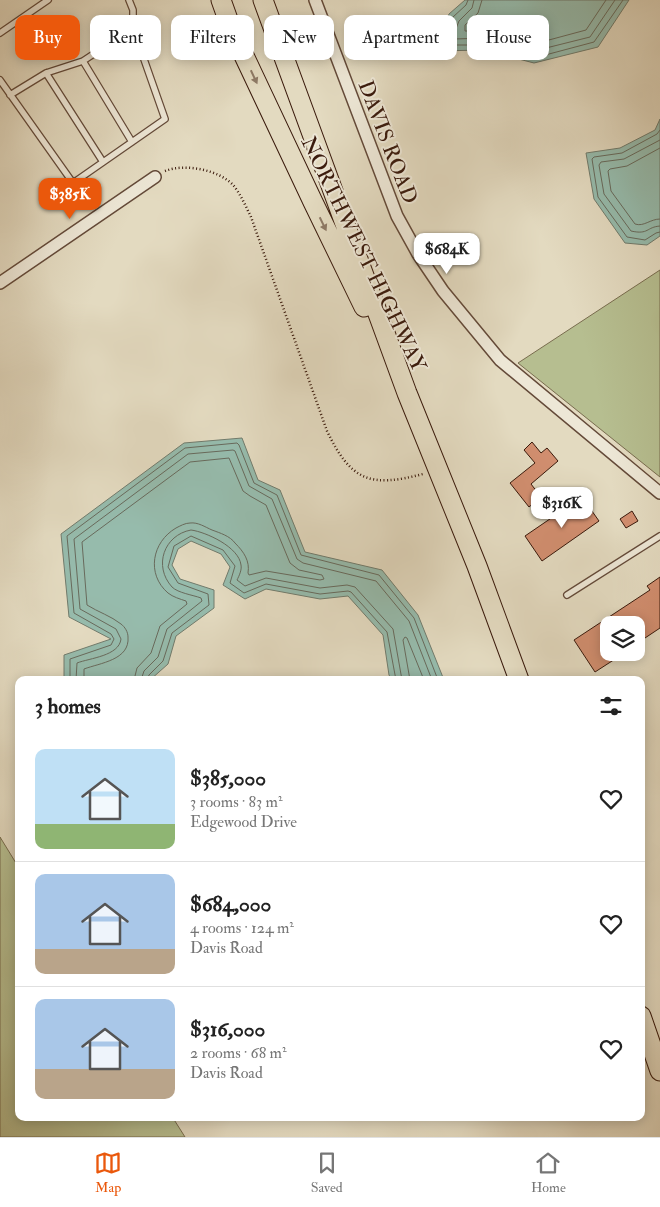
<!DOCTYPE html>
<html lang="en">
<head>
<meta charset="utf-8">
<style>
	:root { --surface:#fff; --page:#f2f2f2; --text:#222; --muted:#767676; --line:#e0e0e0; --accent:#ea580c }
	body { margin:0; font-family:"IM FELL Double Pica",serif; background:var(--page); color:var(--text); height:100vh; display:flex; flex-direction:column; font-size:19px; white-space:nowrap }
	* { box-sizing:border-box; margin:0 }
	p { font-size:16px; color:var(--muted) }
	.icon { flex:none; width:28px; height:28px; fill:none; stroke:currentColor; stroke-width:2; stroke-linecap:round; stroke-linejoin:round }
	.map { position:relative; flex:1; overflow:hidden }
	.drawer { position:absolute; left:15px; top:676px; width:630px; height:445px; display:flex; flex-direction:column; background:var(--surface); border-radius:10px; box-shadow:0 2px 12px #0003 }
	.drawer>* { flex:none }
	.top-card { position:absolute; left:15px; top:15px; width:630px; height:45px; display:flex; gap:10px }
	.controls { position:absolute; left:600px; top:616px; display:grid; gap:10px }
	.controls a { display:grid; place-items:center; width:45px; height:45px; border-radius:10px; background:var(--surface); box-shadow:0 2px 12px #0003; font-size:25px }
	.price { position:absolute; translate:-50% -42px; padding:0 11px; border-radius:10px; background:#fff; color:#222; font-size:16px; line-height:32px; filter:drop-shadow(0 1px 2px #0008) }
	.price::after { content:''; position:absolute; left:50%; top:30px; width:15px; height:11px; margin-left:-8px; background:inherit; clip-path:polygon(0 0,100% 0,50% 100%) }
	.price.active { background:var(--accent); color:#fff }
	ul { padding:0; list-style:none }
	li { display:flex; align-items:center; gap:15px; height:125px; padding:0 20px }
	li+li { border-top:1px solid var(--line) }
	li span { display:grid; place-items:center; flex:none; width:140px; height:100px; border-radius:10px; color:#555 }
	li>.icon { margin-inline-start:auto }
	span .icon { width:60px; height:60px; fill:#fffc; stroke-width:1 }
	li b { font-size:21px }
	h2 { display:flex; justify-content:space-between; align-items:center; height:60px; padding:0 20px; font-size:21px }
	.pill { padding:0 18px; border-radius:10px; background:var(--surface); box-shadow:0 2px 12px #0003; font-size:18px; line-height:45px }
	.pill.active { background:var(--accent); color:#fff }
	.tab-bar { display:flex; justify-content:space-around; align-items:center; height:70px; border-top:1px solid var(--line); background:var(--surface); font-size:14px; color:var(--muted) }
	.tab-bar a { display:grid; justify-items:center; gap:2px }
	.tab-bar .active { color:var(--accent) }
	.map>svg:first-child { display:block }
	.green { fill:#b6be90; stroke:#786c4e }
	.water { fill:#96bbac; stroke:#717b6c }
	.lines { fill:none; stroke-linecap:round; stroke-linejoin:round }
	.shore { stroke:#686a5c; stroke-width:1 }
	.building { fill:#d18e6f; stroke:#3a1a0c }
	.service-casing { stroke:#644a39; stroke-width:8 }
	.minor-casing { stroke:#644a39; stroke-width:14 }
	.primary-casing { stroke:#3a1a0c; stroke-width:21 }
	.path { stroke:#3a1a0c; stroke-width:2.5; stroke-dasharray:1 2.5; stroke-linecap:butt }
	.service { stroke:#ede7d6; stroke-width:5.5 }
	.minor { stroke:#ede7d6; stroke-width:11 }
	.primary { stroke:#e3dac0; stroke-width:19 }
	.oneway { fill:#8e7a66 }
	.labels { text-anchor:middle; stroke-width:4; stroke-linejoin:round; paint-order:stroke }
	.street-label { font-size:21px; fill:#3a1a0c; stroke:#ede7d6 }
</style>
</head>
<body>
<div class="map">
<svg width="660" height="1137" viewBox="0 0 660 1137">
	<rect width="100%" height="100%" fill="#e3dac0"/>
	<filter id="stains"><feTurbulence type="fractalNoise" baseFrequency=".004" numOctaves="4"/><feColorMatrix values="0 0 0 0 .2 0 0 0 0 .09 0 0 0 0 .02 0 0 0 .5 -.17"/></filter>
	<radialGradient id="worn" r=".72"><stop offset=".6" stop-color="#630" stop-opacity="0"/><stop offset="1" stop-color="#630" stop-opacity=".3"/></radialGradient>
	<path class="green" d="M660 270V477L518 363Z
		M0 837 19 868V1118H173L185 1137H0Z"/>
	<path class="water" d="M465 0H629L598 47 534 63 484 50 435 51 449 14Z
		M660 119V236L647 245 625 243 594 199 586 153 620 148 655 130Z
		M242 438 258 480 280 490 305 552 382 570 418 615 444 680H392L389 675 383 635 348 596 320 599 266 589 245 599 223 585 230 567 221 554 191 541 178 549 172 565 180 579 214 590V608L176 636 168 664 150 680H64V655L111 639 69 617 61 534 184 443Z"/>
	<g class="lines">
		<path class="shore" d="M468 0 466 5 453 17 444 43 445 45H485L534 58 594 42 623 0
			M474 0 472 8 459 21 453 36 454 39 486 38 534 51 590 37 615 0
			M482 0 478 13 465 25V31H488L534 44 586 30 606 0
			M660 130 657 134 622 153 594 157 592 159 598 197 627 237 645 240 656 233 660 232
			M660 140 624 159 601 162 599 165 604 194 631 231C649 235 646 227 660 226
			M660 148 627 166 610 169 608 171 611 191 635 224C644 227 650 219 660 219
			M70 680V659L111 645 114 639 111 634 74 613 67 536 185 448 237 443 239 445 254 483 277 495 301 555 379 575 414 618 438 680
			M76 680 77 663C90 658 119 656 121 639L116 629 80 609 74 539 188 454 233 450 235 451 249 486 272 499 297 559 303 563 376 581 409 621 432 680
			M84 680V669C100 663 130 660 128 637 128 632 125 627 121 624 111 616 98 612 87 605L82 542 190 462 229 458 243 491 250 496 266 505 290 563 299 570 322 575 324 579 320 580 266 571 249 575 248 573C250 561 244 552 235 543 230 536 220 533 212 530 205 527 198 522 190 523 185 523 180 526 176 528 152 542 146 574 168 593 173 597 180 599 186 601L187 604 160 626 151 653 137 668 134 680
			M141 680 144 671 158 657 167 629 202 601 201 598C193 595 178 593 172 587 153 566 164 535 191 530 206 532 239 547 241 565 242 570 239 576 237 580L245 586 266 578 320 588 347 585 355 587 393 629 402 680
			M147 680 149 675 163 661 172 633 209 605 208 594 178 583 168 567 174 546 191 536 223 550 235 566 230 583 244 593 266 584 320 594 348 591 351 592 387 632 396 680
			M410 680 403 640 405 637 407 638 424 680"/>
	</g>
	<path class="building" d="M532 442 541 453 547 448 558 461 531 484 541 497 529 507 510 483 535 463 524 450Z
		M582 497 599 521 542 561 525 536Z
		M632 511 638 521 626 528 620 519Z
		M660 577V628L636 644V625H609V652H626L595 672 574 640 650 590 647 586Z"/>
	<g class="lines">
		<g class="service-casing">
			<path id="service" d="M0 33 48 0
				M83 61 132 142
				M46 73 83 61 133 28
				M0 80 73 183 165 119 133 28V10L129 0
				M10 95 46 73 103 162
				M567 595 660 536"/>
		</g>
		<g class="minor-casing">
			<path id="minor" d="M315 0 397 216 418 254 443 291 500 360 660 493
				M0 283 155 177"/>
		</g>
		<g class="primary-casing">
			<path id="primary" d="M221 0 231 28 313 202 364 307
				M263 0 407 393 477 566 519 680
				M641 1016 660 1071"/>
		</g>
		<path class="path" d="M165 171C185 163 220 170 234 186 241 195 246 207 251 217L327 431C351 481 370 488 423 474"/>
		<use href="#service" class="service"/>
		<use href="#minor" class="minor"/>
		<use href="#primary" class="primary"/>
	</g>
	<defs><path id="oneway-solid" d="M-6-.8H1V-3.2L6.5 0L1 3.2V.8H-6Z" transform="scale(1.25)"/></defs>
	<g class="oneway">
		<use href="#oneway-solid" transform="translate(254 77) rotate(65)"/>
		<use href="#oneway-solid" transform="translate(323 224) rotate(64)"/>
	</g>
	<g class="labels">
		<g class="street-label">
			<text transform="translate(388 142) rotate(69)" y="7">DAVIS ROAD</text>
			<text transform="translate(364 254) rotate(64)" y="7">NORTHWEST HIGHWAY</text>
		</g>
	</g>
	<rect width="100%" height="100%" filter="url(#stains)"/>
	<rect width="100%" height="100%" fill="url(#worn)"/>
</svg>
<div class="controls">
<a><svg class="icon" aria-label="layers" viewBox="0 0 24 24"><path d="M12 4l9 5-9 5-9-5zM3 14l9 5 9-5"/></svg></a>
</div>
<b class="price active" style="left:70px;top:220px">$385K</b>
<b class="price" style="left:447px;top:275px">$684K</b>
<b class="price" style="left:562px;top:529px">$316K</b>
<div class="top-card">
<a class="pill active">Buy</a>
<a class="pill">Rent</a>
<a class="pill">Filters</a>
<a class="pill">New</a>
<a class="pill">Apartment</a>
<a class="pill">House</a>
</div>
<section class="drawer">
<h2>3 homes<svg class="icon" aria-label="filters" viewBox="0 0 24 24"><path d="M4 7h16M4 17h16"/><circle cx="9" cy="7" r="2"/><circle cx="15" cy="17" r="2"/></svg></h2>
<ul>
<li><span style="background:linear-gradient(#bfe0f5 75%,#8fb573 0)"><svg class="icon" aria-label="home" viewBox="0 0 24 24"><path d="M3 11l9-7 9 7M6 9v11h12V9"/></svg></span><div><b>$385,000</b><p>3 rooms · 83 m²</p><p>Edgewood Drive</p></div><svg class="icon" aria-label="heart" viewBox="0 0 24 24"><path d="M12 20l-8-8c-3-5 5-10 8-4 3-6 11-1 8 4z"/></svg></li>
<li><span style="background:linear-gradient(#a9c7e8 75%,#b9a48a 0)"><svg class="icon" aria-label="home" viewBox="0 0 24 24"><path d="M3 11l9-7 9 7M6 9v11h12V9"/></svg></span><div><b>$684,000</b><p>4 rooms · 124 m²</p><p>Davis Road</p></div><svg class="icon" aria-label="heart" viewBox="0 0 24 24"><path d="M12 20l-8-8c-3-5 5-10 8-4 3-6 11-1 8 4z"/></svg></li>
<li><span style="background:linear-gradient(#a9c7e8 70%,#b9a48a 0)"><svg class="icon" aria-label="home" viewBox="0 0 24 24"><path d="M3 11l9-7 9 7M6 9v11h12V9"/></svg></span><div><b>$316,000</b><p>2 rooms · 68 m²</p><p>Davis Road</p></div><svg class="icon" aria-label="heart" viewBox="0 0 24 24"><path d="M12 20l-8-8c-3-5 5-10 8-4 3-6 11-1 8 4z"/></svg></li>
</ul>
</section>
</div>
<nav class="tab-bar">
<a class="active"><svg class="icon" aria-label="map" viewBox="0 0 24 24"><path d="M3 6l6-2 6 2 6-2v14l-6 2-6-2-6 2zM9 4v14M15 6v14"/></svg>Map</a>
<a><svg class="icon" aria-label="saved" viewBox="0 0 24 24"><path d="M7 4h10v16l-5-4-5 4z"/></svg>Saved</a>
<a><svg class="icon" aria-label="home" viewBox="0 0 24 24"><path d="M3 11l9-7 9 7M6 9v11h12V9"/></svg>Home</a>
</nav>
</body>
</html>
